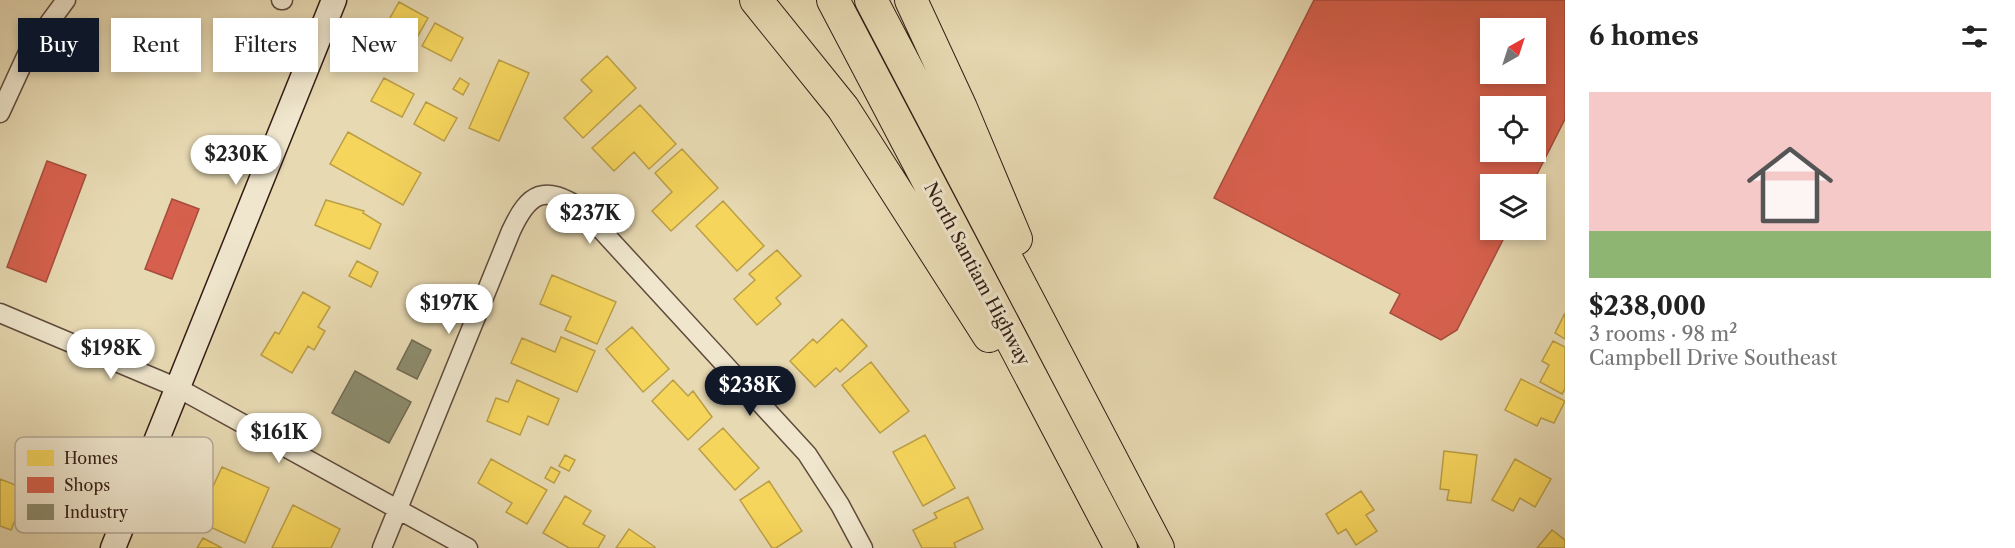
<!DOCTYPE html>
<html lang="en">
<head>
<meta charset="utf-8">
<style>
	:root { --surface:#fff; --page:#f6f6f6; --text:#222; --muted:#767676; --accent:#111827 }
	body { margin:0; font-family:"Libre Caslon Text",serif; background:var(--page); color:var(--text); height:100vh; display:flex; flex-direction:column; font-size:22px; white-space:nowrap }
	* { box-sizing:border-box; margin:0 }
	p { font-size:20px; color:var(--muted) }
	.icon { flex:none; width:33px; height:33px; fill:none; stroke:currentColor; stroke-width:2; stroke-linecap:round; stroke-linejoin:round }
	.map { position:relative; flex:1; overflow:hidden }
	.drawer { display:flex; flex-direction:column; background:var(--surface); width:450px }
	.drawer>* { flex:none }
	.top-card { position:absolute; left:18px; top:18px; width:570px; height:54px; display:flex; gap:12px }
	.needle { width:39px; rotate:39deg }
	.controls { position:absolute; left:1480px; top:18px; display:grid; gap:12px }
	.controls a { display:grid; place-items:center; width:66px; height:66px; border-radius:0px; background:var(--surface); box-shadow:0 3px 9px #0003; font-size:30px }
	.price { position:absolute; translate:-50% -51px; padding:0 14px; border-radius:21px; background:#fff; color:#222; font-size:20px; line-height:39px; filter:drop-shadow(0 2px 3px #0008) }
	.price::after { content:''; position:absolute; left:50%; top:36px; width:18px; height:14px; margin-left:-9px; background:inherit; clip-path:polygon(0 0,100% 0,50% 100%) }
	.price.selected { background:var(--accent); color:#fff }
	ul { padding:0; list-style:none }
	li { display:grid; align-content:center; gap:12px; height:318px; padding:0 24px }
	li span { display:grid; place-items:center; height:186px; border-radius:0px; color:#555 }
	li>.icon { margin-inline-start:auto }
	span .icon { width:108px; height:108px; fill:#fffc; stroke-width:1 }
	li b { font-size:26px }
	h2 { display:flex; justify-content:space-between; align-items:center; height:72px; padding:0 24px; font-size:26px }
	.pill { padding:0 21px; border-radius:0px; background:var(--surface); box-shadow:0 3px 9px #0003; font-size:21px; line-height:54px }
	.pill.selected { background:var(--accent); color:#fff }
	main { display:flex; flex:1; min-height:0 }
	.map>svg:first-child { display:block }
	.homes { fill:#f6d55c; stroke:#bb9e46; stroke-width:1.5 }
	.shops { fill:#d6604d; stroke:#a54c3c; stroke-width:1.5; fill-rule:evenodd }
	.industry { fill:#8c8c6e; stroke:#716a53; stroke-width:1.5 }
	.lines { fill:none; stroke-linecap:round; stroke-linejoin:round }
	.street-casing { stroke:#5f4b3c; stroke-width:21 }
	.secondary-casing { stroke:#321c14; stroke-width:27 }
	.highway-casing { stroke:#321c14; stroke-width:34 }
	.street { stroke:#efe6cd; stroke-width:18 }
	.secondary { stroke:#efe6cd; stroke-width:24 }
	.highway { stroke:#e7d9b2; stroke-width:32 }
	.labels { text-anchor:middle; stroke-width:6; stroke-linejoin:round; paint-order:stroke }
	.street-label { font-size:18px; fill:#321c14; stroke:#efe6cd }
	.key { fill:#efe6cd; stroke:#b6a996; stroke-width:1.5 }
	.key-label { font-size:16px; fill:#321c14 }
</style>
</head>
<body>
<main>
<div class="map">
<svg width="1565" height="548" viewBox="0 0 1565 548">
	<rect width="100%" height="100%" fill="#e7d9b2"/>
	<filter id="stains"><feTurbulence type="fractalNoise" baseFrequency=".00333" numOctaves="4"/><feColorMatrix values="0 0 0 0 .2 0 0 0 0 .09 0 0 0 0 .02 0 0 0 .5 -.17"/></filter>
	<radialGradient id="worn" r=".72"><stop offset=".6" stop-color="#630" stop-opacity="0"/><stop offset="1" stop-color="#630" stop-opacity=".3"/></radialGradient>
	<path class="homes" d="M399 2 428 18 415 41 386 25Z
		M435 23 463 38 451 61 422 46Z
		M607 56 636 88 583 138 564 118 592 91 581 80Z
		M499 60 529 73 499 141 469 128Z
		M384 78 414 94 402 117 371 101Z
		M460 78 469 84 463 95 453 89Z
		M426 102 457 118 444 141 414 124Z
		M640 105 676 144 649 169 634 152 614 171 592 148Z
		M348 132 421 173 403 205 330 164Z
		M682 149 718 188 671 231 652 211 672 192 655 173Z
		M326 200 364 211 363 213 381 224 370 249 315 225Z
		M723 201 764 246 737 271 696 226Z
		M777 250 801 276 776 298 781 304 757 325 734 299 755 280 749 274Z
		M357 261 378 272 371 287 349 276Z
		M552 275 616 302 597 344 565 330 571 317 540 304Z
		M303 292 330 307 318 327 325 331 314 350 308 346 292 373 261 355 275 332 279 334Z
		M1565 313V339L1555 333Z
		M842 319 867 346 840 372 836 368 815 387 790 361 813 339 817 343Z
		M632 327 669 369 643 392 606 349Z
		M561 337 595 351 577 392 511 363 522 338 555 352Z
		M1553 341 1565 347V389L1562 394 1540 382 1549 365 1542 361Z
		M871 362 909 411 880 433 842 385Z
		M1521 379 1565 401 1554 423 1541 418 1537 426 1505 410Z
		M517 380 559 399 548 425 528 416 520 435 487 421 496 398 508 402Z
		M673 380 688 396 693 391 712 417 688 440 652 401Z
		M723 428 759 468 735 490 699 449Z
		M925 435 955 488 923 506 893 452Z
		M1444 451 1477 455 1471 503 1447 500 1449 490 1440 489Z
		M565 455 575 460 569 471 559 466Z
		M491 459 547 490 527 524 506 512 512 503 478 483Z
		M1515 459 1551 479 1535 507 1520 498 1513 511 1492 500Z
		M222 467 269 488 245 543 197 521Z
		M551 467 560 472 554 483 545 478Z
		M0 479 28 490 11 530 0 526Z
		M769 481 802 531 776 548H772L740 500Z
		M1361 491 1374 510 1366 515 1377 531 1356 545 1346 529 1338 534 1326 514Z
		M565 496 591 511 583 524 605 536 598 548H569L543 533Z
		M968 497 983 529 954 543 956 548H922L913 530 937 518 934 513Z
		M293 505 340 529 331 548H272Z
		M629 529 655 547 654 548H616Z
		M1552 530 1565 540V548H1537Z
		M203 538 222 548H197Z"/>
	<path class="shops" d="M1314 0H1565V119L1532 184H1491V230H1508L1457 330 1441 340 1390 313 1400 294 1214 198ZM1491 28H1536V74H1491ZM1491 106H1536V152H1491Z
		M47 161 86 175 46 282 7 267Z
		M172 199 199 209 172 279 145 269Z"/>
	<path class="industry" d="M412 340 431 350 417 379 397 369Z
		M355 371 411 402 389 443 332 413Z"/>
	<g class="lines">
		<g class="street-casing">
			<path id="street" d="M281 0H283
				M0 113 29 50 66 0
				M0 313 178 388 468 548
				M382 548 511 231C529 192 544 184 582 209L807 454 840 505 863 548"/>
		</g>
		<g class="secondary-casing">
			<path id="secondary" d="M113 548 334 0"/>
		</g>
		<g class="highway-casing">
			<path id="highway" d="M756 0 843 108 989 336
				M833 0 1121 548
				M871 0 1158 548
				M911 0 961 108 1016 239"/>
		</g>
		<use href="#street" class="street"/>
		<use href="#secondary" class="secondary"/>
		<use href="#highway" class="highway"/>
	</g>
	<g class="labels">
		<g class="street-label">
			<text transform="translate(977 274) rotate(62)" y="6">North Santiam Highway</text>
		</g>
	</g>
	<rect x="15" y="437" width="198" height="96" rx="9" class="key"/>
	<rect x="27" y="450" width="27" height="16" fill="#f6d55c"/>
	<rect x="27" y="477" width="27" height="16" fill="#d6604d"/>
	<rect x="27" y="504" width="27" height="16" fill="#8c8c6e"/>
	<g class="key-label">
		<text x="64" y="464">Homes</text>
		<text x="64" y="491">Shops</text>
		<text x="64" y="518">Industry</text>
	</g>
	<rect width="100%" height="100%" filter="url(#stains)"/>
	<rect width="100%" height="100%" fill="url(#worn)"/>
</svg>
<div class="controls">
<a><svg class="needle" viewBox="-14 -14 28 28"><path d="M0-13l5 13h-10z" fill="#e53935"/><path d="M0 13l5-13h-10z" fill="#767676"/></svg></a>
<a><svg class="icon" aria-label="locate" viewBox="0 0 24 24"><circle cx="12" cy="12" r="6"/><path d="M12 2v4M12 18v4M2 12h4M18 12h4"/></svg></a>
<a><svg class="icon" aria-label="layers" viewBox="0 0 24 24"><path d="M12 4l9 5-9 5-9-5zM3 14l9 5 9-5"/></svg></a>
</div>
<b class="price" style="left:236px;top:186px">$230K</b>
<b class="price" style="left:590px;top:245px">$237K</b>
<b class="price" style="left:449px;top:335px">$197K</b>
<b class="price" style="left:111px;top:380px">$198K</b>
<b class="price selected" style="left:750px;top:417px">$238K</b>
<b class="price" style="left:279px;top:464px">$161K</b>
<div class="top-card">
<a class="pill selected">Buy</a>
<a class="pill">Rent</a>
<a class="pill">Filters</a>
<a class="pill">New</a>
</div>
</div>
<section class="drawer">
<h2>6 homes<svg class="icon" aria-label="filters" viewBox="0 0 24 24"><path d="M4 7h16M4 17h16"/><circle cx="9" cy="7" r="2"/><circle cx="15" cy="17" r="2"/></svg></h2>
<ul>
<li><span style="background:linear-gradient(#f6c9c9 75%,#8fb573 0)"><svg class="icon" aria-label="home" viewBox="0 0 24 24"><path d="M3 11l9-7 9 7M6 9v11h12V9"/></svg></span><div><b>$238,000</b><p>3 rooms · 98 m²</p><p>Campbell Drive Southeast</p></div></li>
</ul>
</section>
</main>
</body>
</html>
